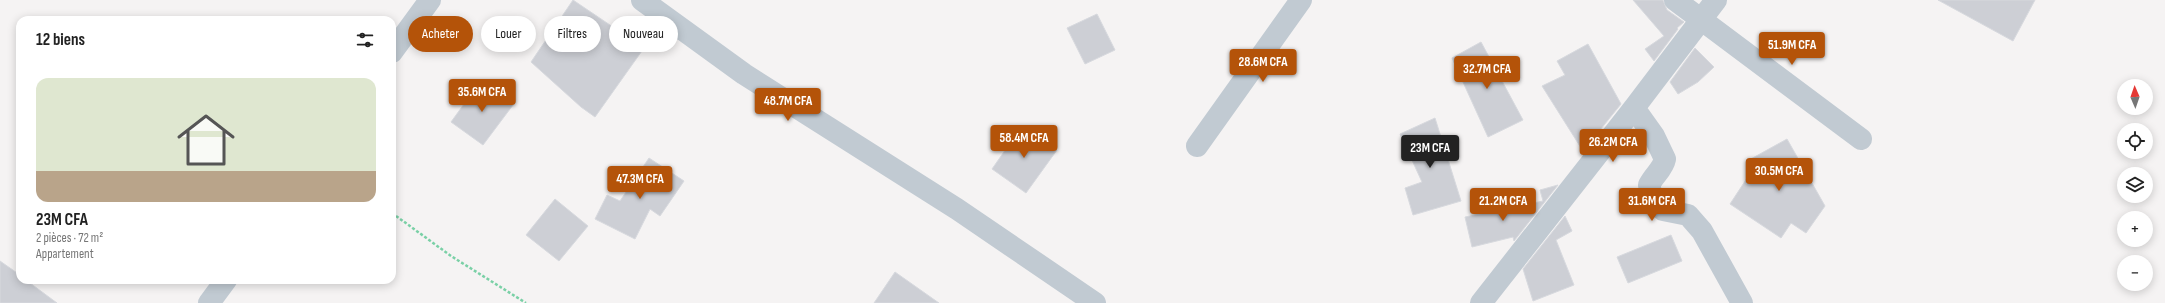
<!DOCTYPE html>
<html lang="fr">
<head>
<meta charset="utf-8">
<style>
	:root { --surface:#fff; --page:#f2f2f2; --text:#222; --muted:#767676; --accent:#b45309 }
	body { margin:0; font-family:"Sofia Sans Condensed",sans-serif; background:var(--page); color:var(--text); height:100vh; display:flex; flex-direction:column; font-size:15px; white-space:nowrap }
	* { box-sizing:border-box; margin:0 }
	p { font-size:13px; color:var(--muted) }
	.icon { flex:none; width:22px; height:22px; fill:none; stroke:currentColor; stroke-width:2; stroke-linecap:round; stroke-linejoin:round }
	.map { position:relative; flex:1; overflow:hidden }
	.side { position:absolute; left:16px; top:16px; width:380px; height:268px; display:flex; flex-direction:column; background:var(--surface); border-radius:12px; box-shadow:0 2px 10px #0003 }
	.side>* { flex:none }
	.guide { position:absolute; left:408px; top:16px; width:380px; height:36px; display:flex; gap:8px }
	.needle { width:26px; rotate:358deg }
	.fabs { position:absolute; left:2117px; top:79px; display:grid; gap:8px }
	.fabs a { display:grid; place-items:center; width:36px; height:36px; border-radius:50%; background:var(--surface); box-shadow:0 2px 10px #0003; font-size:20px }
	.price { position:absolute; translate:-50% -34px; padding:0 9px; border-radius:4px; background:var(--accent); color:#fff; font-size:13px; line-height:26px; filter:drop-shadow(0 1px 2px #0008) }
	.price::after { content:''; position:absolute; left:50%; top:24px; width:12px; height:9px; margin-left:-6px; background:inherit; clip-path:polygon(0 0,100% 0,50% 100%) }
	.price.current { background:#222; color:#fff }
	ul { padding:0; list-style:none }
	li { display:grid; align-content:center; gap:8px; height:212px; padding:0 20px }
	li span { display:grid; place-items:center; height:124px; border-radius:12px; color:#555 }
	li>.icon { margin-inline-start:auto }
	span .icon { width:72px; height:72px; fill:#fffc; stroke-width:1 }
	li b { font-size:17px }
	h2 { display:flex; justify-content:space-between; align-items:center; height:48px; padding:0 20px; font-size:17px }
	.tag { padding:0 14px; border-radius:18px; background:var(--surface); box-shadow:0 2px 10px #0003; font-size:14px; line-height:36px }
	.tag.current { background:var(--accent); color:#fff }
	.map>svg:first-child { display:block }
	.building { fill:#cdcfd5; stroke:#d7d9de }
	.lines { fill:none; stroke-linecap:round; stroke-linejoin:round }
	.path { stroke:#7ad0a6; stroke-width:2.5; stroke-dasharray:3 2; stroke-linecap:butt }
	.minor { stroke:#c1cad2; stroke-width:22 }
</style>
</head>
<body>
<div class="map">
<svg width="2165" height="303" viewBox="0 0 2165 303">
	<rect width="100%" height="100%" fill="#f5f3f3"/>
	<path class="building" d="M573 0 644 48 595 117 581 107 531 62Z
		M1633 0H1663L1667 10 1684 22 1677 28 1678 29 1654 61 1645 49 1664 36Z
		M1938 0H2035L2013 41Z
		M1097 14 1115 50 1085 64 1067 28Z
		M1481 42 1523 120 1488 137 1452 58Z
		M1588 44 1621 104 1583 151 1542 86 1565 75 1557 61Z
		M1695 48 1714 67 1698 82 1678 94 1670 82Z
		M480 82 513 105 483 145 451 122Z
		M1435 118 1461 201 1413 215 1405 188 1422 182 1400 134Z
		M1022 126 1057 150 1026 193 992 169Z
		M1787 139 1825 206 1806 233 1791 223 1781 238 1730 204 1753 169 1749 160Z
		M649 158 684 181 660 216 650 209 635 239 595 219 607 195 620 201Z
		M1558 185 1514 241 1513 237 1472 247 1465 217 1543 201 1540 190Z
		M555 199 588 226 559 261 526 235Z
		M1565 216 1572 231 1556 240 1574 285 1533 301 1523 269Z
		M1671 235 1682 261 1628 283 1617 257Z
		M0 261 20 275V280H26L57 303H0Z
		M895 272 939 303H874Z"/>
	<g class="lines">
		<path class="path" d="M392 213 451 256 526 303"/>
		<path class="minor" d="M642 0 744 74 957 209 1095 303
			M1675 0 1861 139
			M392 52 430 0
			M1634 108 1654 136 1665 159C1663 169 1654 175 1649 185L1653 199 1663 210 1688 215 1702 231 1742 303
			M1197 146 1301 0
			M209 303 226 280
			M1481 303 1634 108 1716 0"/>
	</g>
</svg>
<div class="fabs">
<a><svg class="needle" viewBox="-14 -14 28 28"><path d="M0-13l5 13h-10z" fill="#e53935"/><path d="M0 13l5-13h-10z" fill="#767676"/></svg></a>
<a><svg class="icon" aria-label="locate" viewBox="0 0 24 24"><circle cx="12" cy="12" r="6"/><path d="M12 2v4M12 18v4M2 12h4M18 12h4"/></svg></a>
<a><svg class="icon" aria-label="layers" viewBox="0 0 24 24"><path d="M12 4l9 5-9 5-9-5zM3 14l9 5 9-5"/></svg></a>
<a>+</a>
<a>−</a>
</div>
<b class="price" style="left:1792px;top:66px">51.9M CFA</b>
<b class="price" style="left:1263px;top:83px">28.6M CFA</b>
<b class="price" style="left:1487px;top:90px">32.7M CFA</b>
<b class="price" style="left:482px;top:113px">35.6M CFA</b>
<b class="price" style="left:788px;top:122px">48.7M CFA</b>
<b class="price" style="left:1024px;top:159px">58.4M CFA</b>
<b class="price" style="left:1613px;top:163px">26.2M CFA</b>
<b class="price current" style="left:1430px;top:169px">23M CFA</b>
<b class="price" style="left:1779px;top:192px">30.5M CFA</b>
<b class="price" style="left:640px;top:200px">47.3M CFA</b>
<b class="price" style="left:1503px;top:222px">21.2M CFA</b>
<b class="price" style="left:1652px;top:222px">31.6M CFA</b>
<div class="guide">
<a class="tag current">Acheter</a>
<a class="tag">Louer</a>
<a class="tag">Filtres</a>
<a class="tag">Nouveau</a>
</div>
<section class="side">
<h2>12 biens<svg class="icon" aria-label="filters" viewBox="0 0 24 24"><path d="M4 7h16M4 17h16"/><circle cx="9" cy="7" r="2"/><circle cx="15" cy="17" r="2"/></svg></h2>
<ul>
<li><span style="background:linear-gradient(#dfe7d0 75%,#b9a48a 0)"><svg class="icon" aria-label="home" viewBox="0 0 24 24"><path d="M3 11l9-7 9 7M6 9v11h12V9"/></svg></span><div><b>23M CFA</b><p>2 pièces · 72 m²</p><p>Appartement</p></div></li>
</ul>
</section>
</div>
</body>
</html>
